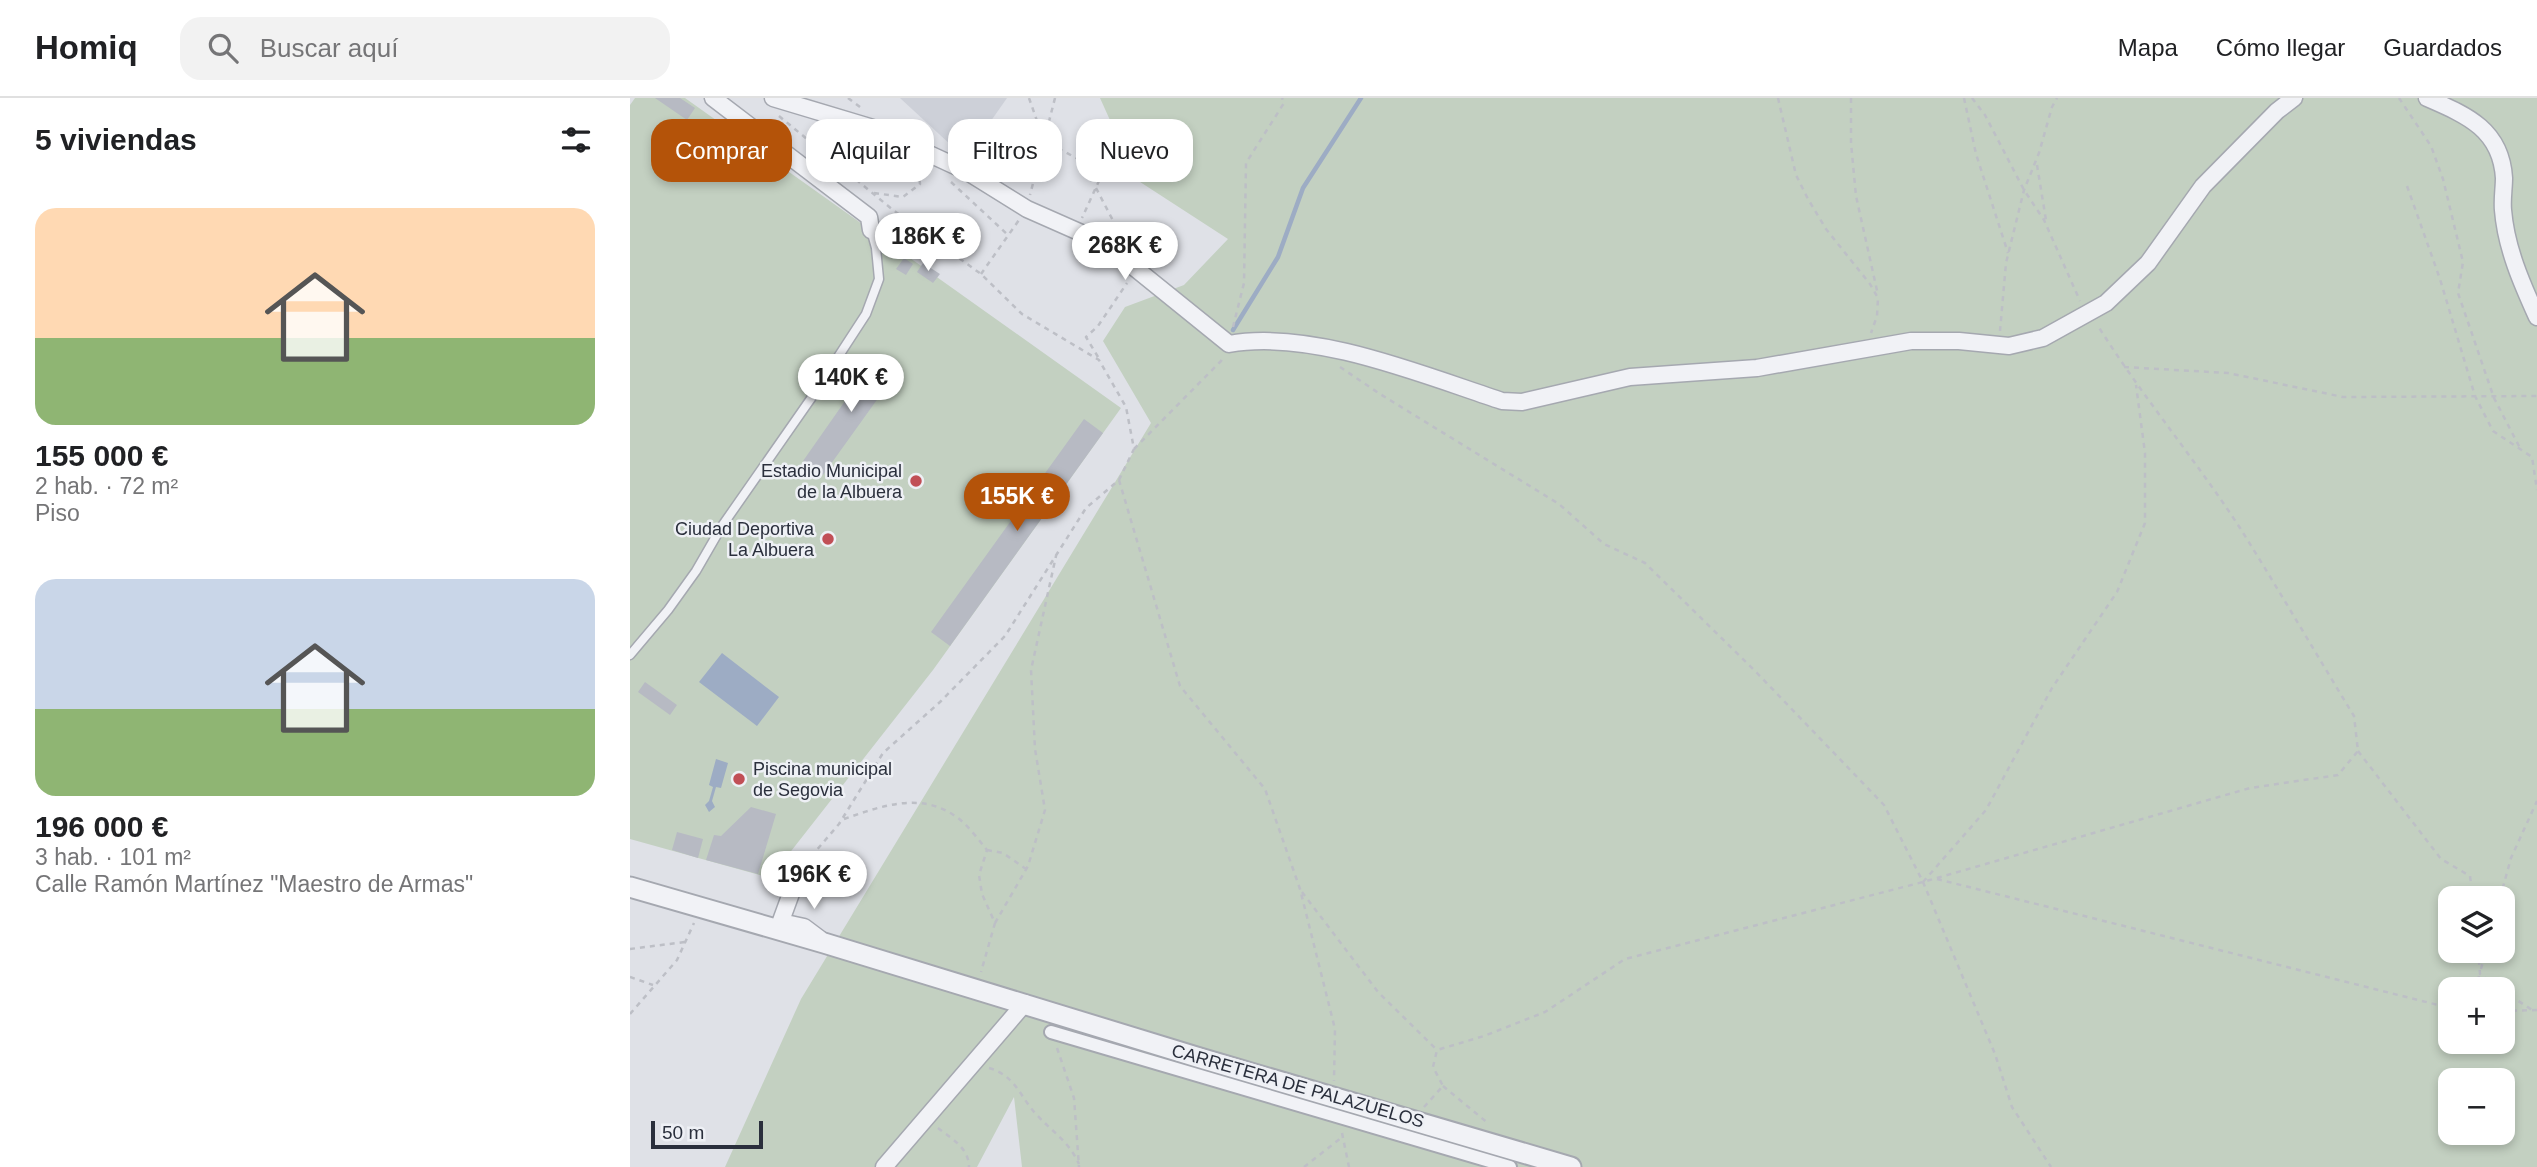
<!DOCTYPE html>
<html lang="es">
<head>
<meta charset="utf-8">
<style>
	:root { --surface:#fff; --page:#f2f2f2; --text:#202124; --muted:#757577; --line:#e0e0e0; --accent:#b45309 }
	body { margin:0; font-family:Arial,sans-serif; background:var(--page); color:var(--text); height:100vh; display:flex; flex-direction:column; font-size:26px; white-space:nowrap }
	* { box-sizing:border-box; margin:0 }
	p { font-size:23px; color:var(--muted) }
	.icon { flex:none; width:38px; height:38px; fill:none; stroke:currentColor; stroke-width:2; stroke-linecap:round; stroke-linejoin:round }
	.map { position:relative; flex:1; overflow:hidden }
	.details { display:flex; flex-direction:column; background:var(--surface); width:630px }
	.details>* { flex:none }
	.hud { position:absolute; left:21px; top:21px; width:665px; height:63px; display:flex; gap:14px }
	.controls { position:absolute; left:1808px; top:788px; display:grid; gap:14px }
	.controls a { display:grid; place-items:center; width:77px; height:77px; border-radius:14px; background:var(--surface); box-shadow:0 4px 10px #0003; font-size:35px }
	.scale { position:absolute; left:21px; bottom:18px; width:112px; box-sizing:border-box; padding-left:7px; border:4px solid #2a2f3c; border-top:0; font-size:19px; line-height:24px; white-space:nowrap; color:#2a2f3c; -webkit-text-stroke:5px #eef0f5; paint-order:stroke }
	.price { position:absolute; translate:-50% -60px; padding:0 16px; border-radius:24px; background:#fff; color:#222; font-size:23px; line-height:46px; filter:drop-shadow(0 2px 4px #0008) }
	.price::after { content:''; position:absolute; left:50%; top:42px; width:21px; height:16px; margin-left:-10px; background:inherit; clip-path:polygon(0 0,100% 0,50% 100%) }
	.price.selected { background:var(--accent); color:#fff }
	ul { padding:0; list-style:none }
	li { display:grid; align-content:center; gap:14px; height:371px; padding:0 35px }
	li span { display:grid; place-items:center; height:217px; border-radius:21px; color:#555 }
	li>.icon { margin-inline-start:auto }
	span .icon { width:126px; height:126px; fill:#fffc; stroke-width:1 }
	li b { font-size:30px }
	h2 { display:flex; justify-content:space-between; align-items:center; height:84px; padding:0 35px; font-size:30px }
	.chip { padding:0 24px; border-radius:21px; background:var(--surface); box-shadow:0 4px 10px #0003; font-size:24px; line-height:63px }
	.chip.selected { background:var(--accent); color:#fff }
	header { display:flex; align-items:center; gap:42px; box-sizing:border-box; height:98px; padding:0 35px; background:var(--surface); border-bottom:2px solid var(--line) }
	header strong { font-size:33px }
	nav { display:flex; gap:38px; margin-inline-start:auto; font-size:24px }
	.search { width:490px; height:63px; background:var(--page); display:flex; align-items:center; gap:18px; box-sizing:border-box; padding:0 24px; border-radius:21px; color:var(--muted); font-size:26px }
	main { display:flex; flex:1; min-height:0 }
	.map>svg:first-child { display:block }
	.built { fill:#cdd0d8 }
	.green { fill:#c3d0c1; fill-rule:evenodd }
	.water { fill:#9dacc4 }
	.lines { fill:none; stroke-linecap:round; stroke-linejoin:round }
	.stream { stroke:#9dacc4; stroke-width:4.5 }
	.building { fill:#b7bac3 }
	.service-casing { stroke:#a5a8b0; stroke-width:11 }
	.pedestrian-casing { stroke:#a5a8b0; stroke-width:16 }
	.minor-casing { stroke:#a5a8b0; stroke-width:19 }
	.tertiary-casing { stroke:#a5a8b0; stroke-width:23 }
	.path { stroke:#bdbfc6; stroke-width:2.5; stroke-dasharray:5 5; stroke-linecap:butt }
	.service { stroke:#f1f2f6; stroke-width:8 }
	.pedestrian { stroke:#f1f2f6; stroke-width:12 }
	.minor { stroke:#f1f2f6; stroke-width:16 }
	.tertiary { stroke:#f1f2f6; stroke-width:19 }
	.poi-dot { fill:#c14f56; stroke:#eef0f5; stroke-width:2.5 }
	.labels { text-anchor:middle; stroke-width:5; stroke-linejoin:round; paint-order:stroke }
	.poi-label { font-size:18px; fill:#2a2f3c; stroke:#eef0f5; text-anchor:end }
	.street-label { font-size:18px; fill:#2a2f3c; stroke:#eef0f5 }
</style>
</head>
<body>
<header>
<strong>Homiq</strong>
<div class="search"><svg class="icon" aria-label="search" viewBox="0 0 24 24"><circle cx="10" cy="10" r="6"/><path d="M15 15l6 6"/></svg>Buscar aquí</div>
<nav><a>Mapa</a><a>Cómo llegar</a><a>Guardados</a></nav>
</header>
<main>
<section class="details">
<h2>5 viviendas<svg class="icon" aria-label="filters" viewBox="0 0 24 24"><path d="M4 7h16M4 17h16"/><circle cx="9" cy="7" r="2"/><circle cx="15" cy="17" r="2"/></svg></h2>
<ul>
<li><span style="background:linear-gradient(#ffd9b3 60%,#8fb573 0)"><svg class="icon" aria-label="home" viewBox="0 0 24 24"><path d="M3 11l9-7 9 7M6 9v11h12V9"/></svg></span><div><b>155 000 €</b><p>2 hab. · 72 m²</p><p>Piso</p></div></li>
<li><span style="background:linear-gradient(#c9d6e8 60%,#8fb573 0)"><svg class="icon" aria-label="home" viewBox="0 0 24 24"><path d="M3 11l9-7 9 7M6 9v11h12V9"/></svg></span><div><b>196 000 €</b><p>3 hab. · 101 m²</p><p>Calle Ramón Martínez &quot;Maestro de Armas&quot;</p></div></li>
</ul>
</section>
<div class="map">
<svg width="1907" height="1069" viewBox="0 0 1907 1069">
	<rect width="100%" height="100%" fill="#dfe1e7"/>
	<path class="built" d="M270 0H377L335 60Z"/>
	<path class="green" d="M5 0H55L491 310 303 572 140 780 0 741V7Z
		M470 0H1907V1069H392L384 999 347 1069H95L171 901 521 325 473 243 495 209 554 187 598 141 507 82ZM1820 800H1872V852H1820ZM1820 891H1872V943H1820ZM1820 982H1872V1034H1820Z"/>
	<path class="water" d="M92 555 149 599 127 628 69 584Z
		M86 661 98 665 91 690 86 689 82 703 85 709 79 714 75 707 79 703 83 689 79 687Z"/>
	<g class="lines">
		<path class="stream" d="M603 232 648 159 673 90 731 0"/>
	</g>
	<path class="building" d="M25 0H50L65 10 57 22Z
		M274 160 283 166 276 177 266 171Z
		M293 165 310 176 303 185 287 174Z
		M248 256 269 271 193 377 173 363Z
		M454 321 473 335 320 548 301 534Z
		M15 584 47 607 40 617 8 594Z
		M121 709 146 716 128 776 76 762 84 737 91 738Z
		M47 734 73 741 68 760 42 752Z"/>
	<g class="lines">
		<g class="service-casing">
			<path id="service" d="M0 557 38 512 66 473 92 428 182 299 236 216 249 181 246 150 241 132"/>
		</g>
		<g class="pedestrian-casing">
			<path id="pedestrian" d="M421 934 880 1069"/>
		</g>
		<g class="minor-casing">
			<path id="minor" d="M83 0 239 119 241 132
				M143 0 243 30 336 73 397 111 474 145 599 246C682 231 793 277 872 303L892 304 1000 279 1127 270 1281 243H1329L1379 248 1413 240 1476 205 1518 165 1573 88 1647 13 1664 0
				M1797 0C1836 17 1871 31 1874 80 1874 90 1872 101 1873 112 1876 150 1892 186 1907 219
				M151 824 174 829 190 841
				M148 831 167 779 176 764
				M254 1069 395 905"/>
		</g>
		<g class="tertiary-casing">
			<path id="tertiary" d="M0 789 194 845 570 960 941 1069"/>
		</g>
		<path class="path" d="M218 0 230 9
			M399 0 414 43 400 97
			M425 0 414 43 473 74 452 120
			M1148 0 1166 77 1178 101 1196 131 1240 186 1248 200 1247 218 1241 235
			M1221 0V45L1226 98 1248 197
			M1334 0 1346 56 1378 155
			M1342 0 1355 17 1394 92 1414 122 1450 203
			M1769 0 1801 48 1813 81 1833 164 1828 195 1864 300 1890 350
			M149 18 263 112 351 176 392 216 469 262 496 309 504 351 489 382 456 410 375 538 310 604 253 655 209 726 185 754
			M1407 67 1416 122
			M321 84 378 137
			M1777 88 1810 181 1845 298 1863 333 1902 359 1907 392
			M466 90 490 136
			M244 95 273 99 290 86 288 67
			M255 124 289 133
			M351 176 389 122
			M603 229 614 185 616 65 654 5 652 0
			M1370 233 1376 165 1394 92 1409 55 1422 9 1427 0
			M468 259 456 239 468 228 497 185
			M710 269 750 296 929 406 974 446 1015 465 1127 575 1254 707 1293 784 1365 956 1382 1009 1421 1069
			M1494 269 1598 275 1713 299 1907 298
			M504 351 591 263 594 258
			M489 382 550 588 635 691 670 791 705 931 704 983
			M1728 653 1811 761 1840 778 1843 800
			M214 721C249 709 287 694 322 716 336 724 347 740 357 752L349 777 352 796 365 825 351 874
			M357 752 373 755 396 771
			M1307 781 1820 910
			M1293 784 1356 712 1422 590 1487 494 1515 425V355L1506 287
			M672 794 748 894 807 952
			M1870 800 1881 760 1907 703
			M365 825 398 768 415 712 405 651 401 572 426 458
			M0 851 55 844
			M1848 852 1850 876 1871 891
			M1851 871 1856 852
			M0 879 23 887
			M1845 891 1849 878
			M1872 892 1902 912
			M1872 913 1907 912
			M0 916 47 862 64 825
			M427 950 444 1000 449 1069
			M359 970C386 978 390 999 406 1016 422 1034 438 1042 449 1066
			M813 988 859 1026
			M794 1009 813 988 803 969 807 952 854 938 915 914 995 861 1293 784 1620 690 1708 677 1728 653 1724 618C1686 556 1649 492 1610 430 1565 361 1512 298 1468 228
			M308 1030C322 1041 339 1050 339 1069
			M712 1035 719 1069
			M674 1069 711 1040"/>
		<use href="#service" class="service"/>
		<use href="#pedestrian" class="pedestrian"/>
		<use href="#minor" class="minor"/>
		<use href="#tertiary" class="tertiary"/>
	</g>
	<g class="poi-dot">
		<circle cx="286" cy="383" r="7"/>
		<circle cx="198" cy="441" r="7"/>
		<circle cx="109" cy="681" r="7"/>
	</g>
	<g class="labels">
		<g class="poi-label">
			<text x="272" y="379">Estadio Municipal<tspan x="272" dy="21">de la Albuera</tspan></text>
			<text x="184" y="437">Ciudad Deportiva<tspan x="184" dy="21">La Albuera</tspan></text>
			<text x="123" y="677" text-anchor="start">Piscina municipal<tspan x="123" dy="21">de Segovia</tspan></text>
		</g>
		<g class="street-label">
			<text transform="translate(668 988) rotate(16)" y="6">CARRETERA DE PALAZUELOS</text>
		</g>
	</g>
</svg>
<div class="controls">
<a><svg class="icon" aria-label="layers" viewBox="0 0 24 24"><path d="M12 4l9 5-9 5-9-5zM3 14l9 5 9-5"/></svg></a>
<a>+</a>
<a>−</a>
</div>
<div class="scale">50 m</div>
<b class="price" style="left:298px;top:175px">186K €</b>
<b class="price" style="left:495px;top:184px">268K €</b>
<b class="price" style="left:221px;top:316px">140K €</b>
<b class="price selected" style="left:387px;top:435px">155K €</b>
<b class="price" style="left:184px;top:813px">196K €</b>
<div class="hud">
<a class="chip selected">Comprar</a>
<a class="chip">Alquilar</a>
<a class="chip">Filtros</a>
<a class="chip">Nuevo</a>
</div>
</div>
</main>
</body>
</html>
